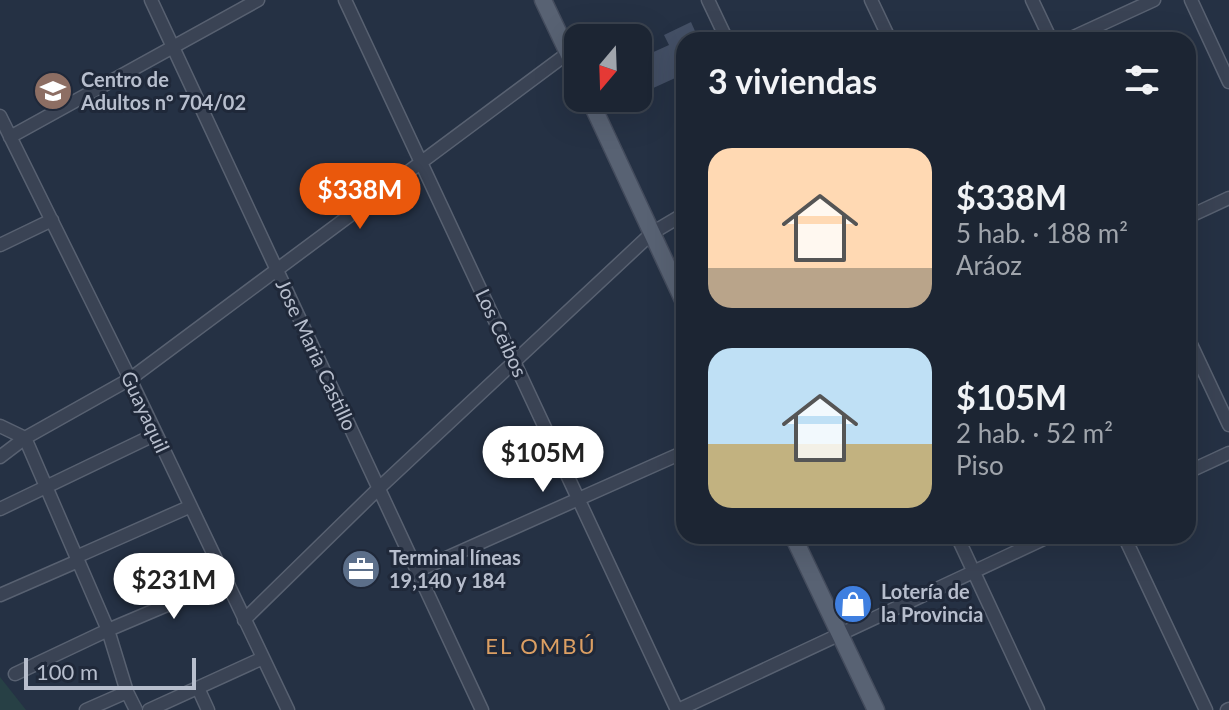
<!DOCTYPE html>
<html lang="es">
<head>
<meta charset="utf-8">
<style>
	:root { --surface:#1c2533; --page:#29313f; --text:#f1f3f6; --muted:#a0a5ac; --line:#3a424e; --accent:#ea580c }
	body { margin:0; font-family:Lato,sans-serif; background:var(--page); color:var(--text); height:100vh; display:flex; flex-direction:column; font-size:30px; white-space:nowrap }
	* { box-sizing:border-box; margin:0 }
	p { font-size:26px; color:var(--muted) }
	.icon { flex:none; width:44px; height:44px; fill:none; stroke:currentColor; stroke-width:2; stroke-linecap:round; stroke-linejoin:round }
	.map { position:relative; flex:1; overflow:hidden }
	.side { position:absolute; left:676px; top:32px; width:520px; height:512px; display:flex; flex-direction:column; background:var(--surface); border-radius:24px; box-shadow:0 8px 32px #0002,0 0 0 2px var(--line) }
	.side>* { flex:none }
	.needle { width:52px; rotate:199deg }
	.tools { position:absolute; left:564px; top:24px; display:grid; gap:16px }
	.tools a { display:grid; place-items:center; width:88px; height:88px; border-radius:16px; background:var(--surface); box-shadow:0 8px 32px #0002,0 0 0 2px var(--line); font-size:40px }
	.scale { position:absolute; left:24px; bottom:20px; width:172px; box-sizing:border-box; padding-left:8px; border:4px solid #b7becd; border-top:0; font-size:22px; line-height:28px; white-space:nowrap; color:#b7becd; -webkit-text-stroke:6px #1f2839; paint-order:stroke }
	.price { position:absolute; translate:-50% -68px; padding:0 18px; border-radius:28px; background:#fff; color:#222; font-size:26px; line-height:52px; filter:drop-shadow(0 2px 4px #0008) }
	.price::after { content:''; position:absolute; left:50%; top:48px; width:24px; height:18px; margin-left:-12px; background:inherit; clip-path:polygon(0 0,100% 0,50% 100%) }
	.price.active { background:var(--accent); color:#fff }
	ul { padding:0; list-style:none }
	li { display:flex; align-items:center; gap:24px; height:200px; padding:0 32px }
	li span { display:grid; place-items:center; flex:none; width:224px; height:160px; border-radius:24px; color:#555 }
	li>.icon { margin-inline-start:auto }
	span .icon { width:96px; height:96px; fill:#fffc; stroke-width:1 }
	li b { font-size:34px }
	h2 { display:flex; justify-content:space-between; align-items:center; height:96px; padding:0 32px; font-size:34px }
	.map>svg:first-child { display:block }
	.green { fill:#274045 }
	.building { fill:#445066 }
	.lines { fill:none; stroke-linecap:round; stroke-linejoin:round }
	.minor-casing { stroke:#586171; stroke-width:15 }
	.major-casing { stroke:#444c5d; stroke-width:19 }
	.minor { stroke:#3a4354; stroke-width:12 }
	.major { stroke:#586273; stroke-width:16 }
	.labels { text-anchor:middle; stroke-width:6; stroke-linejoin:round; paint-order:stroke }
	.poi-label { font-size:20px; font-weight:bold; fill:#b7becd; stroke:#1f2839; text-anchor:start }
	.street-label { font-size:20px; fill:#b7becd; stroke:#1f2839 }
	.neighbourhood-label { font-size:22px; letter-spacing:2px; fill:#dc9f63; stroke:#1f2839 }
</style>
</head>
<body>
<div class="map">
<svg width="1229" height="710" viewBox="0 0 1229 710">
	<rect width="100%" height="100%" fill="#253144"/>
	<path class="green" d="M0 677 26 710H0Z"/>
	<path class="building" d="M691 22 699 40H684V74L638 95V59L669 45 664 35Z
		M858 592 865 608 854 613 846 611 841 600Z"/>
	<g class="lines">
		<g class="minor-casing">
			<path id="minor" d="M151 0 482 710
				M345 0 677 710
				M708 0 727 40
				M871 0 890 40
				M1032 0 1051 40
				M1191 0 1229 82
				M1067 40 1154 0
				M0 116 130 379 288 710
				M10 137 258 0
				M1188 217 1229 198
				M0 245 52 220
				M1188 338 1229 425
				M0 426 25 438 108 630 127 692 136 710
				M0 457 25 438 130 379 568 53
				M1188 472 1229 453
				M0 509 156 434
				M957 536 1038 710
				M1124 536 1206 710
				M76 557 189 507
				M417 571 684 452
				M0 595 78 561
				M244 620 378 489 652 233 684 214
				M15 674 108 630 226 580
				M198 688 208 710
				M86 710 127 692
				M149 710 263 658
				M678 710 1050 536
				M1227 710 1229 709"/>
		</g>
		<g class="major-casing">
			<path id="major" d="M543 0 578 74
				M589 98 684 302
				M793 536 876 710"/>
		</g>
		<use href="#minor" class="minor"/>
		<use href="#major" class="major"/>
	</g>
	<defs>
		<g id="school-disc" transform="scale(2)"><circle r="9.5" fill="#8d6e63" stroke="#1f2839"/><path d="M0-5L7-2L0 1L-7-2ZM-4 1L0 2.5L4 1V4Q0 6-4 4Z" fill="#fff"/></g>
		<g id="office-disc" transform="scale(2)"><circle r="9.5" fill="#5c6f8a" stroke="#1f2839"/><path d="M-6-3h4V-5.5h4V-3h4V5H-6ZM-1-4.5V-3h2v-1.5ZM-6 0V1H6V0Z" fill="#fff"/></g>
		<g id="shop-disc" transform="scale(2)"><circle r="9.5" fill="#3f7fe0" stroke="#1f2839"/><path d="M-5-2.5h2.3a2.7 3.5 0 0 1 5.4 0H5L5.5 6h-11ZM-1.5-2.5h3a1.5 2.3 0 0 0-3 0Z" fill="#fff"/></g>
	</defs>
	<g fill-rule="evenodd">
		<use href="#school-disc" x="53" y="91"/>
		<use href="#office-disc" x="361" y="569"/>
		<use href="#shop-disc" x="853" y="604"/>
	</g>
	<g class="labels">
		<g class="poi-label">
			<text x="81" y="87">Centro de<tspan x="81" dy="23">Adultos nº 704/02</tspan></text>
			<text x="389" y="565">Terminal líneas<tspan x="389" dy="23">19,140 y 184</tspan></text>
			<text x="881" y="599">Lotería de<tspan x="881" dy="23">la Provincia</tspan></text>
		</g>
		<g class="street-label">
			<text transform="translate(501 333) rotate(65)" y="7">Los Ceibos</text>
			<text transform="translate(316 355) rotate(65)" y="7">Jose Maria Castillo</text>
			<text transform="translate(145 412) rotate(65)" y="7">Guayaquil</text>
		</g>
		<g class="neighbourhood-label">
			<text x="541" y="654">EL OMBÚ</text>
		</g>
	</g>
</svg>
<div class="tools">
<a><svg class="needle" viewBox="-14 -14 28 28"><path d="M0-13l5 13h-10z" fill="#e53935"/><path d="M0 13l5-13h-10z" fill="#a0a5ac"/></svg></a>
</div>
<div class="scale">100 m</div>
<b class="price active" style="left:360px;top:231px">$338M</b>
<b class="price" style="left:543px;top:494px">$105M</b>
<b class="price" style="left:174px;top:621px">$231M</b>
<section class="side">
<h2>3 viviendas<svg class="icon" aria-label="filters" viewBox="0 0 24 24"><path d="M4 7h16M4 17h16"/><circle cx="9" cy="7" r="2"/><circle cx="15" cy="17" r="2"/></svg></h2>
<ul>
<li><span style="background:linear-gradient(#ffd9b3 75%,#b9a48a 0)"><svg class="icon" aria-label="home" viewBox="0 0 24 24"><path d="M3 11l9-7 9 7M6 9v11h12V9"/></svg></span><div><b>$338M</b><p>5 hab. · 188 m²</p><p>Aráoz</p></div></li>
<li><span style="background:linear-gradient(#bfe0f5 60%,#c2b280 0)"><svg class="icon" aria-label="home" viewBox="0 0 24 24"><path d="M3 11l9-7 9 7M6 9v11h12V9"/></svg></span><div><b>$105M</b><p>2 hab. · 52 m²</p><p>Piso</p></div></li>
</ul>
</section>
</div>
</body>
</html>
